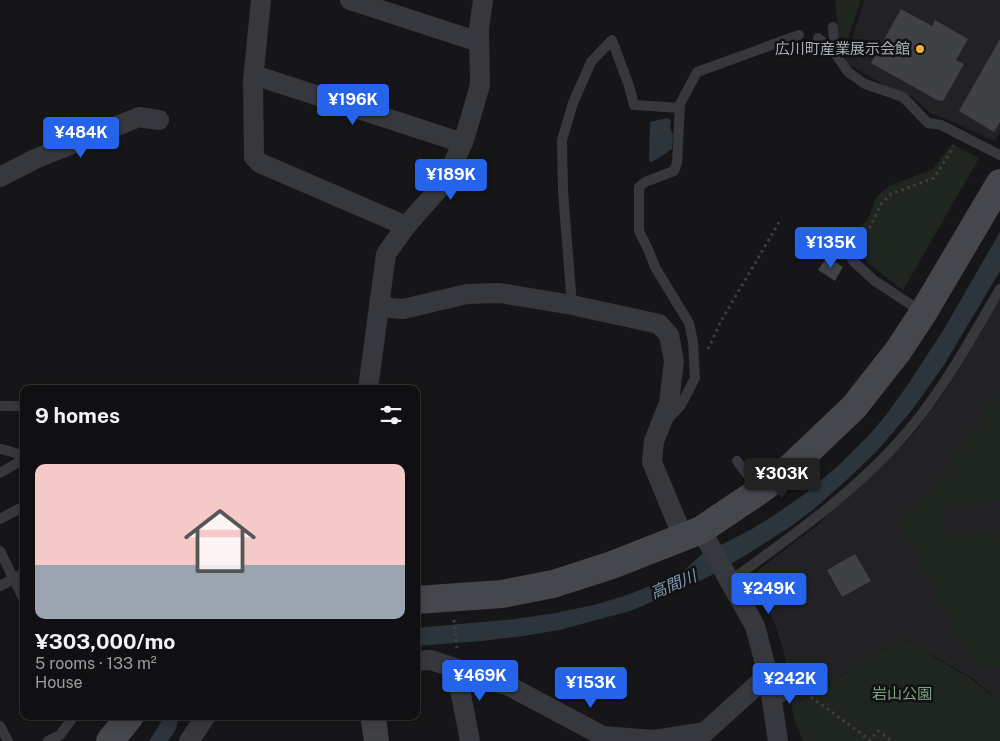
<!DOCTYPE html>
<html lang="en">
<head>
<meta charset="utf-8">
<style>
	:root { --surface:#101012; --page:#1e1e20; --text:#f1f3f6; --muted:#9c9d9f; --line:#303032; --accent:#2563eb }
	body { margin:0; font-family:"Public Sans","Noto Sans JP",sans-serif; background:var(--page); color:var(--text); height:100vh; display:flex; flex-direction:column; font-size:19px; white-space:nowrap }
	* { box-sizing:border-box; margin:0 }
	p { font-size:16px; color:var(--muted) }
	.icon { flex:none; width:28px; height:28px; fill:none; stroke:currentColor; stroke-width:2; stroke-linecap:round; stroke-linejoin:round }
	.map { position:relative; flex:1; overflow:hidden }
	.side { position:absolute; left:20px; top:385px; width:400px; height:335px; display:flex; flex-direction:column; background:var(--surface); border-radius:10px; box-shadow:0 2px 12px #0003,0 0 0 1px var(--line) }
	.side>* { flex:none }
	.price { position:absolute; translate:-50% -42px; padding:0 11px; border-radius:5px; background:var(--accent); color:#fff; font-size:16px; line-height:32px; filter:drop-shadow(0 1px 2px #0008) }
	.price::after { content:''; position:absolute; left:50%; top:30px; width:15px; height:11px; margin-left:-8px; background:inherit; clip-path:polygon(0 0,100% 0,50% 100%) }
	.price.current { background:#222; color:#fff }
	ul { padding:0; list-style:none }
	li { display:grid; align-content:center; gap:10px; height:265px; padding:0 15px }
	li span { display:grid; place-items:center; height:155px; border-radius:10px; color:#555 }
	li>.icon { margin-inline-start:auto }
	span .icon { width:90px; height:90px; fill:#fffc; stroke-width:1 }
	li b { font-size:21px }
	h2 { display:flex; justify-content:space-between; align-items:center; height:60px; padding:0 15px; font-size:21px }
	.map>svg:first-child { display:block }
	.built { fill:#222225 }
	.green { fill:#1e261f }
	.water { fill:#2c353c }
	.building { fill:#404145 }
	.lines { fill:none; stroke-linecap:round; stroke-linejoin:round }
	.path { stroke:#3d3f44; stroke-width:3; stroke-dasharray:2.5 4; stroke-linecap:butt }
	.lane { stroke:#37383d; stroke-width:10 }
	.street { stroke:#37383d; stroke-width:20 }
	.secondary { stroke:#45474d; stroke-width:28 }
	.poi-dot { fill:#f2b134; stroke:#111113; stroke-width:2 }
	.labels { text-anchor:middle; stroke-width:5; stroke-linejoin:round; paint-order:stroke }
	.poi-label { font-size:15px; fill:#a8adb8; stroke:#111113; text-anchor:end }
	.park-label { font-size:15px; fill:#7fa381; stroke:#111113 }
	.water-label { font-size:16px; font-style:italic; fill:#7f9bb3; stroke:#111113 }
</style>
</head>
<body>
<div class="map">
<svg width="1000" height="741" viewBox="0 0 1000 741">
	<rect width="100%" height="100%" fill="#161618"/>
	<path class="built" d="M864 0H1000V132L995 141 946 119 930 113 913 97 885 86 845 62Z
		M1000 297V703L974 679 902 639 791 706 785 656 775 624 751 577 762 567 816 526 874 473 913 435 944 393Z"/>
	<path class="green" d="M835 0H861L848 39 839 37Z
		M952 144 979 158 903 290 868 263 851 240 869 217 877 196 889 186 933 169Z
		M1000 392V500L944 507V536L999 531 1000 544V667L981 671 961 641 898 519 931 492Z
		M902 639 973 680 989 694 994 695 1000 703V741H803L794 719 792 706Z"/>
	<path class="water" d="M667 118 671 120 670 127 673 135 672 149 659 158 651 162 649 161 650 122Z
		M1000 232V271L944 365 912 410 877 451 851 476 814 509 790 527 746 555 710 576 664 597 630 611 559 630 523 636 481 641 416 646V628L515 619 556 613 598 604 627 595 673 577 687 568 701 555 752 529 773 516 806 493 840 464 871 433 886 415 909 383 944 329Z
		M165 716H179L176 729 168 741H149Z"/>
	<path class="building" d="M901 9 932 26 935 20 968 39 956 60 964 64 943 101 937 100 871 63Z
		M1000 39V122L994 132 959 111Z
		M827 257 843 267 835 281 818 270Z
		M855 554 871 581 842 597 827 570Z
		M364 716H386L389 741H364L360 717Z"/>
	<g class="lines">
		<path class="path" d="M855 241 862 237 870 227 881 204 891 194 934 178 954 146
			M708 349 721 321 781 219
			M454 620 457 648
			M811 697 870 740 878 731 892 741"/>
		<path class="lane" d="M833 27 835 54
			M818 38 832 49 848 72 865 84 903 97 928 123 941 125 1000 155
			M840 243 855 263 875 281 922 312
			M572 305 563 191 562 140 573 103 591 62 612 40 629 86 634 105 680 108
			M0 406H22
			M669 418 681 405 695 378 693 342 689 323 655 267 648 249 639 231V187L645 182 674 171 677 163 680 104 697 72 799 35
			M0 449 9 451 24 456
			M737 461 759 490
			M0 473 24 459
			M0 519 24 506
			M0 551 24 600
			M730 581C792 536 857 491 907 432 944 389 971 338 1000 289
			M0 586 24 573
			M772 703 814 679
			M0 726 8 741
			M48 741 60 735 74 716"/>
		<path class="street" d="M261 0 253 81 254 157 260 163 406 226
			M350 0 479 42
			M254 75 463 143
			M0 177 35 159 139 117 159 120
			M379 302 389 308 403 309 467 294 500 293 572 305 659 324 669 335 674 361 669 403 654 441 652 462 683 537
			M368 389 386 254 406 226 444 183 464 140 480 85 479 28 483 0
			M701 530 755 626 768 675 778 741
			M416 661 431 660 509 686 603 736 654 740 705 732 768 675
			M456 669 470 741
			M189 741 206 716"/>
		<path class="secondary" d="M416 600 502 594 553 584 612 565 701 530 759 491 791 467 854 407 898 351 923 313 1000 183
			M110 741 130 716"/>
	</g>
	<circle class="poi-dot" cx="920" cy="49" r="5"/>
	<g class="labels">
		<g class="poi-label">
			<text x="910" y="54">広川町産業展示会館</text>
		</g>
		<g class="park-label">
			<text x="902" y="699">岩山公園</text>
		</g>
		<g class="water-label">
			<text transform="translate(673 584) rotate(-23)" y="6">高間川</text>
		</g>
	</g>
</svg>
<b class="price" style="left:353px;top:126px">¥196K</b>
<b class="price" style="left:81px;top:159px">¥484K</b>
<b class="price" style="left:451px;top:201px">¥189K</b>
<b class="price" style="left:831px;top:269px">¥135K</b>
<b class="price current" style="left:782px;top:500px">¥303K</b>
<b class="price" style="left:769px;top:615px">¥249K</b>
<b class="price" style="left:480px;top:702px">¥469K</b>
<b class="price" style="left:790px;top:705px">¥242K</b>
<b class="price" style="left:591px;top:709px">¥153K</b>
<section class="side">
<h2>9 homes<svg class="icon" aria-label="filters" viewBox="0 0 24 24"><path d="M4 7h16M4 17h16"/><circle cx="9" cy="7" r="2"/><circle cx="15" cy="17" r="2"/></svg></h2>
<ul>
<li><span style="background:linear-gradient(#f6c9c9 65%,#9aa5b1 0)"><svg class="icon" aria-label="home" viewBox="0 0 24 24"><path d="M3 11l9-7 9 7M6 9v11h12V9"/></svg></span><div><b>¥303,000/mo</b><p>5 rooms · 133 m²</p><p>House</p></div></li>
</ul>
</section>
</div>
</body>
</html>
